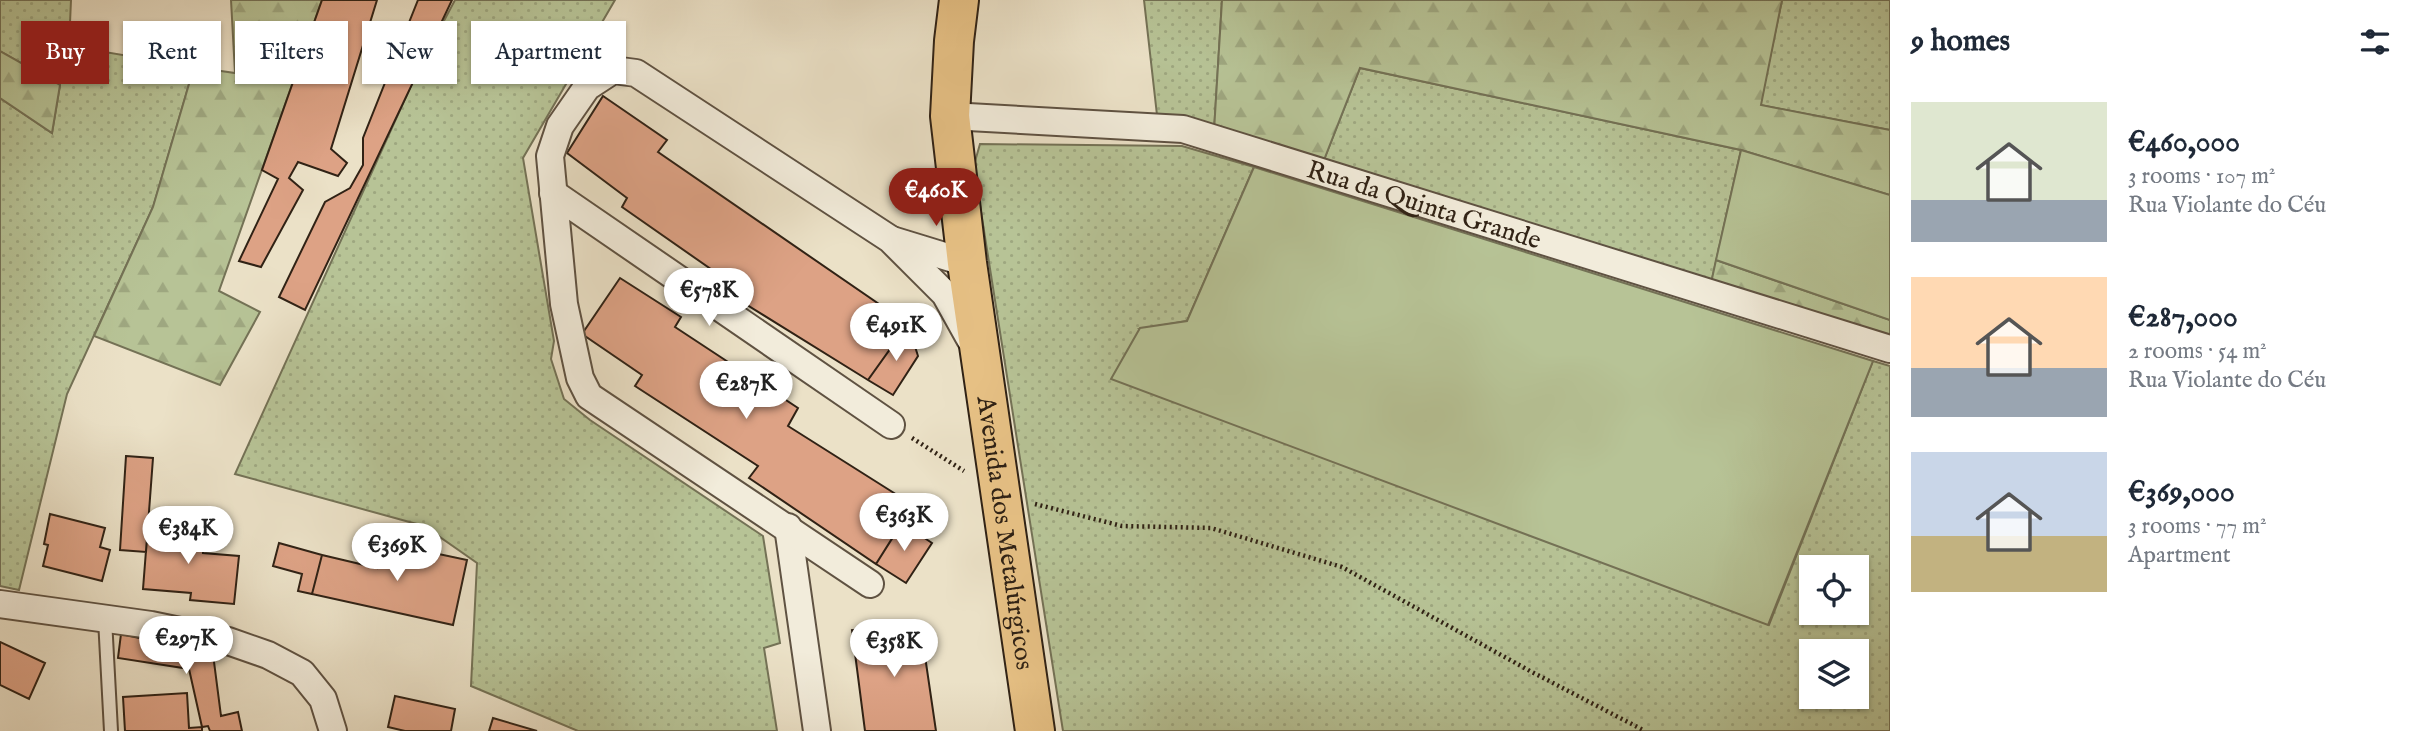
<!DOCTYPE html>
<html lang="en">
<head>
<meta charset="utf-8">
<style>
	:root { --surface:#fff; --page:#f6f6f7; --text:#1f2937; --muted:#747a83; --accent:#8f2418 }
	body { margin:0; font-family:"IM FELL English",serif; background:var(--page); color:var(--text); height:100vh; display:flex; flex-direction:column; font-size:26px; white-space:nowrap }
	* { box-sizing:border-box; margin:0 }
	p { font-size:23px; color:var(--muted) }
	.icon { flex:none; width:38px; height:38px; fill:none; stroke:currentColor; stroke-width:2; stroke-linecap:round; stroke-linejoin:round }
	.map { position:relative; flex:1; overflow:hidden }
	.side { display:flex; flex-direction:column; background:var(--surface); width:525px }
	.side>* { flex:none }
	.banner { position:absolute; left:21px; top:21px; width:665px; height:63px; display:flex; gap:14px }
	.fabs { position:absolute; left:1799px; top:555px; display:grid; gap:14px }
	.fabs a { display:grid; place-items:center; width:70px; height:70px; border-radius:0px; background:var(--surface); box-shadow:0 2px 5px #0004; font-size:35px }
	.price { position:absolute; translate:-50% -60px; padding:0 16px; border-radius:24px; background:#fff; color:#222; font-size:23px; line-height:46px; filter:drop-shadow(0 2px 4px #0008) }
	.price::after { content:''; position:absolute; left:50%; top:42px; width:21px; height:16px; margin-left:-10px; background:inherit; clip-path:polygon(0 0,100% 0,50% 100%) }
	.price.on { background:var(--accent); color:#fff }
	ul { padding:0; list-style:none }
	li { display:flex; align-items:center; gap:21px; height:175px; padding:0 21px }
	li span { display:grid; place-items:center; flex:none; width:196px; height:140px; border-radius:0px; color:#555 }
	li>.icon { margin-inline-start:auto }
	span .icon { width:84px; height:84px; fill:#fffc; stroke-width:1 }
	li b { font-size:30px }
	h2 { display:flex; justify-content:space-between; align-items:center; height:84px; padding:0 21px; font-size:30px }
	.tag { padding:0 24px; border-radius:0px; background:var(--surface); box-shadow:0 2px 5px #0004; font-size:24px; line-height:63px }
	.tag.on { background:var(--accent); color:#fff }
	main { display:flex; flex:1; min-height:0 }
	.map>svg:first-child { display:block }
	.grass { fill:url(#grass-dots); stroke:#747256; stroke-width:2; fill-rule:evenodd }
	.forest { fill:url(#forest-firs); stroke:#747256; stroke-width:2 }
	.green { fill:#b7c396; stroke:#747256; stroke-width:2 }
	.building { fill:#dda285; stroke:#302215; stroke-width:2 }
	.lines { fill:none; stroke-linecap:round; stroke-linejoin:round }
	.lane-casing { stroke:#5f5242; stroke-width:16 }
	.street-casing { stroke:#5f5242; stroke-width:30 }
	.primary-casing { stroke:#302215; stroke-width:42 }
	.path { stroke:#302215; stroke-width:4.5; stroke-dasharray:2 3.5; stroke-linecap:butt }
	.lane { stroke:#f2ecdb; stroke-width:12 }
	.street { stroke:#f2ecdb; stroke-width:26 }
	.primary { stroke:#e6c084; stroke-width:38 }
	.labels { text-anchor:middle; stroke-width:7; stroke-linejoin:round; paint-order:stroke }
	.street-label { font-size:26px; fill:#302215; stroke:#f2ecdb }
</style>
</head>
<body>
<main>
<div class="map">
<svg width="1890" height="731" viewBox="0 0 1890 731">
	<defs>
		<pattern id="grass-dots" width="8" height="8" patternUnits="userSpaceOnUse" patternTransform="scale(1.75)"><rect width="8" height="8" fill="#b7c396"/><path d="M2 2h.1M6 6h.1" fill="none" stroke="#9ea780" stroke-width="1.8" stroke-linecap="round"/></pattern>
		<pattern id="forest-firs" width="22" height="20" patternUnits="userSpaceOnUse" patternTransform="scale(1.75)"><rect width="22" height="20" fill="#b7c396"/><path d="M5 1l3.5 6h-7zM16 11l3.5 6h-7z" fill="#9ea780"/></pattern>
	</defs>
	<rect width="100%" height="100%" fill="#ebe1c7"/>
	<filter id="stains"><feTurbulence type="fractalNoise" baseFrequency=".00286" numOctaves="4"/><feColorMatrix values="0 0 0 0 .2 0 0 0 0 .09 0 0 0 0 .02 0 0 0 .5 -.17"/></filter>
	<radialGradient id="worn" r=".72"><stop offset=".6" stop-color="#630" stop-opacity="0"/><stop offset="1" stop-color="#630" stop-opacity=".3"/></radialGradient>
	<path class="grass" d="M0 0H71L69 46 194 67 153 207 67 394 19 590 0 586V98L52 133 60 85 0 51Z
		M455 0H615L523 158 554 341 551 359 564 399 590 420 763 536 780 643 764 648 777 731H578L471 686 477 563 424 526 235 474 420 66Z
		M1144 0H1222L1214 131 1157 115Z
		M1782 0H1890V130L1760 105Z
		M1360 68 1741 150 1710 288 1322 165Z
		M980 144 1182 146 1254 167 1187 321 1140 329 1769 625 1873 361 1890 366V731H1063L982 218 974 165ZM1811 567H1857V612H1811ZM1811 651H1857V696H1811Z"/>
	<path class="forest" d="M231 0H322L219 291 260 312 220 385 94 336 153 207 194 67 235 73Z
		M1222 0H1782L1761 105 1890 130V195L1741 150 1360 68 1322 165 1214 131Z
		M0 51 60 85 52 133 0 98Z
		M1716 260 1890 320V339L1710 288Z"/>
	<path class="green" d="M1741 150 1890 195V320L1716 260Z
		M1254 167 1873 361 1768 625 1111 379 1140 328 1187 321Z"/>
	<path class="building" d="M322 0H377L331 149 347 163 338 176 298 162 289 178 303 190 261 267 239 261 278 179 262 170Z
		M418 0H452L305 310 279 297 325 202 350 188 363 165V138Z
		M603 96 667 140 658 152 908 324 868 380 739 300 738 288 622 207 627 198 567 153Z
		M620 278 681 317 675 327 798 408 788 426 913 505 876 564 749 478 758 466 635 386 642 375 582 334Z
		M908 324 918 356 893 395 868 380Z
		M126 456 153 458 146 552 120 550Z
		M50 514 105 528 100 547 110 550 102 581 43 566 48 545 44 544Z
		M902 523 932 543 906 583 876 564Z
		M148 525 204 530 203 553 239 556 234 604 190 600 191 593 143 589Z
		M382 542 467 560 453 625 312 594 322 555 377 568Z
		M279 543 322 555 312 594 298 591 302 574 273 566Z
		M920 622 936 731H865L852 630Z
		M121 634 213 654 221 716 238 712 242 731H210L208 726 202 727 189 669 118 658Z
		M0 642 45 663 29 699 0 685Z
		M187 693 189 728 202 727V731H125L123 697Z
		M395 696 455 709 451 731H405L388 727Z
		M493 718 537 731H489Z"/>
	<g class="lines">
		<g class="lane-casing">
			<path id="lane" d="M105 619 111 731"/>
		</g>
		<g class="street-casing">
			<g id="street">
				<path id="s1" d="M950 116 1183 129 1890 349"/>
				<path d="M553 193 891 425"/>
				<path d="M892 240 967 263"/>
				<path d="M788 527 817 731"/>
				<path d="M870 584 589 396 580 378 564 304 550 156 560 126 587 87 613 70 636 73 890 239 945 294 970 339"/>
				<path d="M0 604 151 625 228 641 268 655 302 673 323 699 333 731"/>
			</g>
		</g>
		<g class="primary-casing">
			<g id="primary">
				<path id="s2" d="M959 0 954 41 950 116 967 263 1035 731"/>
			</g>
		</g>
		<path class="path" d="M912 438 964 471
			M1035 504 1122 526 1211 528 1342 567 1530 671 1645 731"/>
		<use href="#lane" class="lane"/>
		<use href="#street" class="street"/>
		<use href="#primary" class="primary"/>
	</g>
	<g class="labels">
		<g class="street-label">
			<text dy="9" stroke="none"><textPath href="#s1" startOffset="486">Rua da Quinta Grande</textPath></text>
			<text dy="9" stroke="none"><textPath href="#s2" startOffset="537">Avenida dos Metalúrgicos</textPath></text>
		</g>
	</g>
	<rect width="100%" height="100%" filter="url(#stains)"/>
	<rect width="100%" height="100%" fill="url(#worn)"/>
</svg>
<div class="fabs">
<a><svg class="icon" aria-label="locate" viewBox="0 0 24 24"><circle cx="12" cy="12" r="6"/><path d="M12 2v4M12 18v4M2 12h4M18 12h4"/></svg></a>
<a><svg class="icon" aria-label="layers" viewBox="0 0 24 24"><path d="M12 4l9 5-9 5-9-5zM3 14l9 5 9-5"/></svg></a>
</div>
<b class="price on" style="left:936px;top:228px">€460K</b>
<b class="price" style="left:709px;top:328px">€578K</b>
<b class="price" style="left:896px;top:363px">€491K</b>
<b class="price" style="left:746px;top:421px">€287K</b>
<b class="price" style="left:904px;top:553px">€363K</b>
<b class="price" style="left:188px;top:566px">€384K</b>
<b class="price" style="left:397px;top:583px">€369K</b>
<b class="price" style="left:186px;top:676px">€297K</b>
<b class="price" style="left:894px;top:679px">€358K</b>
<div class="banner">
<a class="tag on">Buy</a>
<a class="tag">Rent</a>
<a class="tag">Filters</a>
<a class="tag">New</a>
<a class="tag">Apartment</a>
</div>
</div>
<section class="side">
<h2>9 homes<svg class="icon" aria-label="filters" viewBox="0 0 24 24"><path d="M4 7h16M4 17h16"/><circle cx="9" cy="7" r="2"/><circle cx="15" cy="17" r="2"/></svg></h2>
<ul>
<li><span style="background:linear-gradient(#dfe7d0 70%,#9aa5b1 0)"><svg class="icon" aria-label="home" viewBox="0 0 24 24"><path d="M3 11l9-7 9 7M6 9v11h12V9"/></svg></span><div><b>€460,000</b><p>3 rooms · 107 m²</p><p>Rua Violante do Céu</p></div></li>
<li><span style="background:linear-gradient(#ffd9b3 65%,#9aa5b1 0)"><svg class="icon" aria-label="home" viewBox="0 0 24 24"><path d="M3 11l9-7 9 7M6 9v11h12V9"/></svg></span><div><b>€287,000</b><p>2 rooms · 54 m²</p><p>Rua Violante do Céu</p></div></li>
<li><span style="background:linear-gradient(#c9d6e8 60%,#c2b280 0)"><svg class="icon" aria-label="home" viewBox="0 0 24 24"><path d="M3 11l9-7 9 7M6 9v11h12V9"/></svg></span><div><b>€369,000</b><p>3 rooms · 77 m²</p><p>Apartment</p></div></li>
</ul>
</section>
</main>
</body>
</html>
